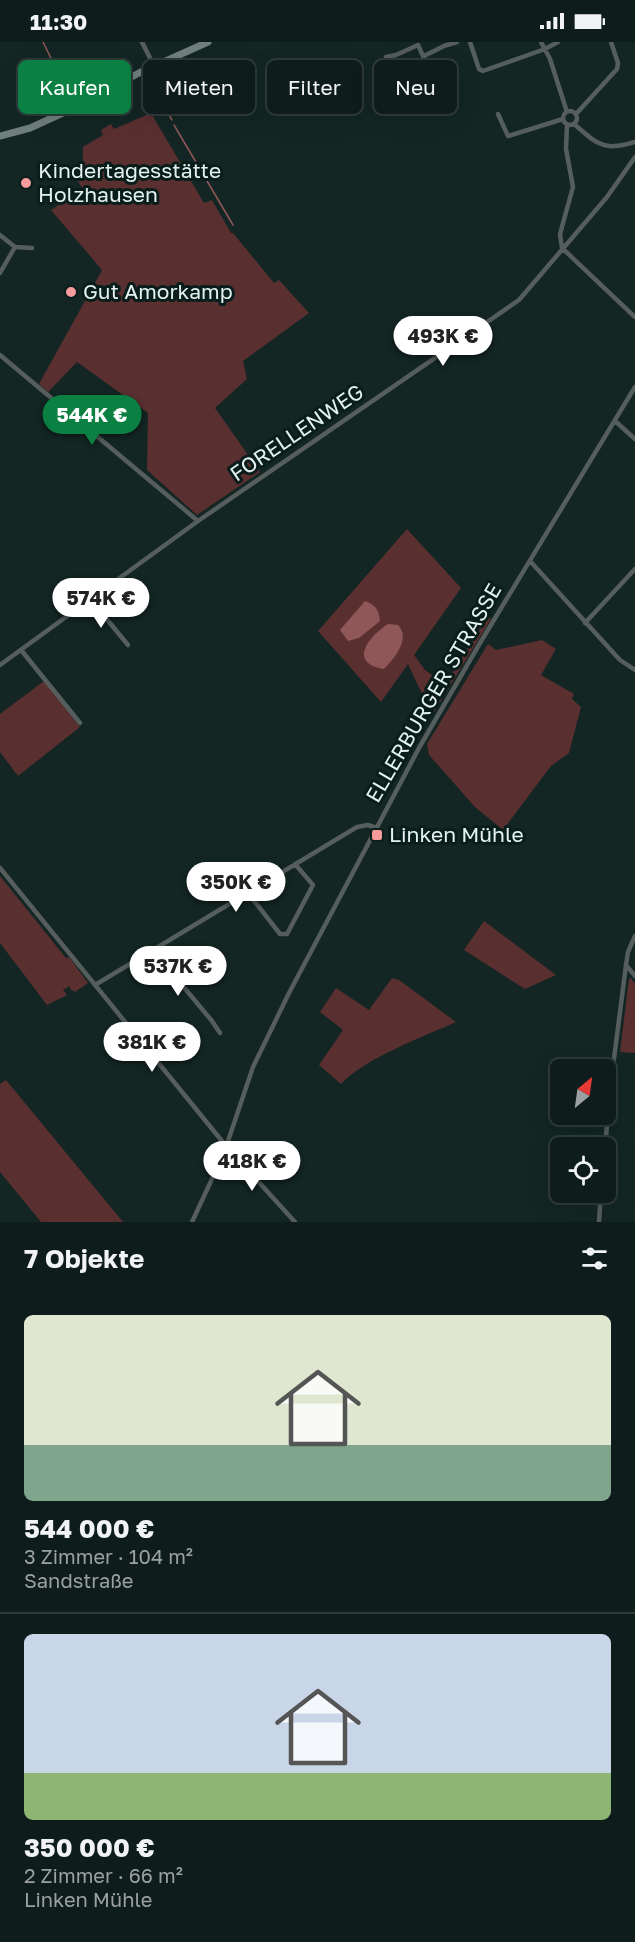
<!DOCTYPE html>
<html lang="de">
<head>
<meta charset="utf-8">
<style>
	:root { --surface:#0e1c1b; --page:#1c2928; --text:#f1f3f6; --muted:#9ba1a3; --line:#2e3a3a; --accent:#0b8043 }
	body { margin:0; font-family:"Golos Text",sans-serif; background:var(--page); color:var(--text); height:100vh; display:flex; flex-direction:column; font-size:22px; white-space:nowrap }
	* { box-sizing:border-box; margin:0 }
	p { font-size:20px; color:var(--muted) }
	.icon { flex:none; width:33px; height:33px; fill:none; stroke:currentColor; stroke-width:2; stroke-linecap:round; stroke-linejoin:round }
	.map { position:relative; height:1180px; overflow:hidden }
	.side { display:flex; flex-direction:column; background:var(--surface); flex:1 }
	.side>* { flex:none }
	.guide { position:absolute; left:18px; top:18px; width:600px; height:54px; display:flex; gap:12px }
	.needle { width:39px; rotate:29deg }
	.fabs { position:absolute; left:550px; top:1017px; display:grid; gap:12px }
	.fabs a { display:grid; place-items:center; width:66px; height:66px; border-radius:9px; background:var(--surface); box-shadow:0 6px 24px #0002,0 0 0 2px var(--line); font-size:30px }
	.price { position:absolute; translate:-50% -51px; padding:0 14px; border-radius:21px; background:#fff; color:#222; font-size:20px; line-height:39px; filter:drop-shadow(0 2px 3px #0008) }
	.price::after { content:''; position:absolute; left:50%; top:36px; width:18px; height:14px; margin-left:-9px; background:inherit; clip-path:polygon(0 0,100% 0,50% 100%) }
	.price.active { background:var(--accent); color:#fff }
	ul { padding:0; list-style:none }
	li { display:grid; align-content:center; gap:12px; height:318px; padding:0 24px }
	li+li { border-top:2px solid var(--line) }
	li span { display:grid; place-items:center; height:186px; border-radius:9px; color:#555 }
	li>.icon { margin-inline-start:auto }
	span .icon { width:108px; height:108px; fill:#fffc; stroke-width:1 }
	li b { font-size:26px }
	h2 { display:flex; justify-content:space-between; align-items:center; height:72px; padding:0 24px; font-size:26px }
	.chip { padding:0 21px; border-radius:9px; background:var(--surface); box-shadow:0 6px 24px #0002,0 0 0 2px var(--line); font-size:21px; line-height:54px }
	.chip.active { background:var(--accent); color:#fff }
	.status { display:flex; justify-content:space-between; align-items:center; height:42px; padding:0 30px; background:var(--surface); direction:ltr }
	.status svg { height:16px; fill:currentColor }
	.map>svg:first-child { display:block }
	.green { fill:#5a2f30 }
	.water { fill:#8f5757 }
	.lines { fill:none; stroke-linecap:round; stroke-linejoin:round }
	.stream { stroke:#8f5757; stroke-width:1.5 }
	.street { stroke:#555e5d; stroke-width:4.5 }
	.secondary { stroke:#71807e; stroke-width:7 }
	.poi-dot { fill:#f59b9b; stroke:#091d1a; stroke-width:2 }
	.labels { text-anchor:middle; stroke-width:6; stroke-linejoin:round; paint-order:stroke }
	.poi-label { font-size:21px; fill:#e5f1ef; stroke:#091d1a; text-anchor:start }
	.street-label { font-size:21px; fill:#e5f1ef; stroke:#091d1a }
</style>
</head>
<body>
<div class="status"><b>11:30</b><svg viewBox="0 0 49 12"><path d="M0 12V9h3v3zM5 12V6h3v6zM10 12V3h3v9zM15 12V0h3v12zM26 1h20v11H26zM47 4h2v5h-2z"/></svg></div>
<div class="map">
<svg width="635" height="1180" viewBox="0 0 635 1180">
	<rect width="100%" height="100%" fill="#132624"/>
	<path class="green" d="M151 71 204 161 212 158 231 191H233L274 241 279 238 309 271 243 319 247 337 215 366 260 430 197 473 147 428 148 371 77 320 48 350 39 342 102 228 51 168 83 147 69 125 83 119V105L103 93 101 88 111 82 114 87Z
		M407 487 461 546 414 613 425 628 445 642 488 574 491 577 431 675 430 669 408 622 381 660 318 589Z
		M542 598 556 607 541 633 574 652 572 657 581 665 569 711 551 724 503 788 475 765 429 713 427 702 488 602 496 608Z
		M44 639 80 685 18 734 0 710V672Z
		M0 834 66 916 69 915 88 941 75 950 70 947V944L63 948 67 953 47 963 0 901Z
		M484 879 556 933 525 947 464 908Z
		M392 936 399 938 456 980C423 995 365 1016 341 1042L319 1023 343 988 320 970 336 946 369 968Z
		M631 936 635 942V1011L620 1010 629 937Z
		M6 1038 123 1180H41L0 1130V1042Z"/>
	<path class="water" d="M365 559C376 563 379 568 380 579L359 596 348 599 340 588Z
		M388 582 398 583C411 596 395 616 384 627 348 621 368 595 388 582Z"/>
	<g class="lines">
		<path class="stream" d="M43 0 71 57
			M147 35 172 78
			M174 83 233 183"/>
		<path class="street" d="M142 0 154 24
			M470 0 479 27 483 29 545 7 558 0
			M541 0 550 17 567 70
			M424 14 444 4 457 0
			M386 15 396 13 418 3 442 56 411 72
			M563 76a7 7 0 1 1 14 0a7 7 0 1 1-14 0Z
			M498 72 508 94 563 77
			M576 72 617 27 618 21 611 0
			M574 82C597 102 604 110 635 100
			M567 83 566 107 573 145 560 192 562 206 635 275
			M0 193 15 205 0 231
			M15 205 32 206
			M0 313 198 479
			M615 379 635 397
			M530 519 609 606 620 618 635 628
			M91 558 128 603
			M585 581 635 527
			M21 608 80 681
			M0 623 198 479 519 258 607 155 635 115
			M0 826 226 1104 295 1180
			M248 851 280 892H287L313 843 295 822
			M152 907 212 979 220 991
			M626 923 635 934
			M95 943 357 785 368 783 377 786
			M605 1106 610 1048 626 923 628 910 635 894
			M192 1180 224 1111 253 1025 289 951 419 706 480 601 635 345
			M599 1180 601 1150"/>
		<path class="secondary" d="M0 94 30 86 76 65 139 31 208 0"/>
	</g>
	<g class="poi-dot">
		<circle cx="26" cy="141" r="6"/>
		<circle cx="71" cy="250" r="6"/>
		<rect x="371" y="787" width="12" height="12" rx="3"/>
	</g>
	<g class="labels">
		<g class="poi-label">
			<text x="38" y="136">Kindertagesstätte<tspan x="38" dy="24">Holzhausen</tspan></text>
			<text x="83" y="257">Gut Amorkamp</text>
			<text x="389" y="800">Linken Mühle</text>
		</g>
		<g class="street-label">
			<text transform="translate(297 391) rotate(-34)" y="7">FORELLENWEG</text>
			<text transform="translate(434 651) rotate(-60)" y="7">ELLERBURGER STRASSE</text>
		</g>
	</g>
</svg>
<div class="fabs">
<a><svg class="needle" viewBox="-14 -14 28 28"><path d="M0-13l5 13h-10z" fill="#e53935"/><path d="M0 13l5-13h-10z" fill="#9ba1a3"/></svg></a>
<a><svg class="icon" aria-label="locate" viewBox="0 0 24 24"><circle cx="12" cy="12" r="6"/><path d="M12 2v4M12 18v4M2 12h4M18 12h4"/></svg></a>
</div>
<b class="price" style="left:443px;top:325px">493K €</b>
<b class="price active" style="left:92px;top:404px">544K €</b>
<b class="price" style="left:101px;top:587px">574K €</b>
<b class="price" style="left:236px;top:871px">350K €</b>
<b class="price" style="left:178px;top:955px">537K €</b>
<b class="price" style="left:152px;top:1031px">381K €</b>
<b class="price" style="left:252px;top:1150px">418K €</b>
<div class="guide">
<a class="chip active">Kaufen</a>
<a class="chip">Mieten</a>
<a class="chip">Filter</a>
<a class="chip">Neu</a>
</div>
</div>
<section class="side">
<h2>7 Objekte<svg class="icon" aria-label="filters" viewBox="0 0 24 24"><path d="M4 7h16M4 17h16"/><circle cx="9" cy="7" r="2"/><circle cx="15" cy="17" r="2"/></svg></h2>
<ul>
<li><span style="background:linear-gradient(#dfe7d0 70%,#7fa58c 0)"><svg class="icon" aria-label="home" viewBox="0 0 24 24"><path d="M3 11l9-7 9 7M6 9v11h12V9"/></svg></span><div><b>544 000 €</b><p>3 Zimmer · 104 m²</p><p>Sandstraße</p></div></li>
<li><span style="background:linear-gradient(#c9d6e8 75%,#8fb573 0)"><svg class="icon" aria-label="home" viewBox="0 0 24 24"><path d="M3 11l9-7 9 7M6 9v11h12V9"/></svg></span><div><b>350 000 €</b><p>2 Zimmer · 66 m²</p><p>Linken Mühle</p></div></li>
</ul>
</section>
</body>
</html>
